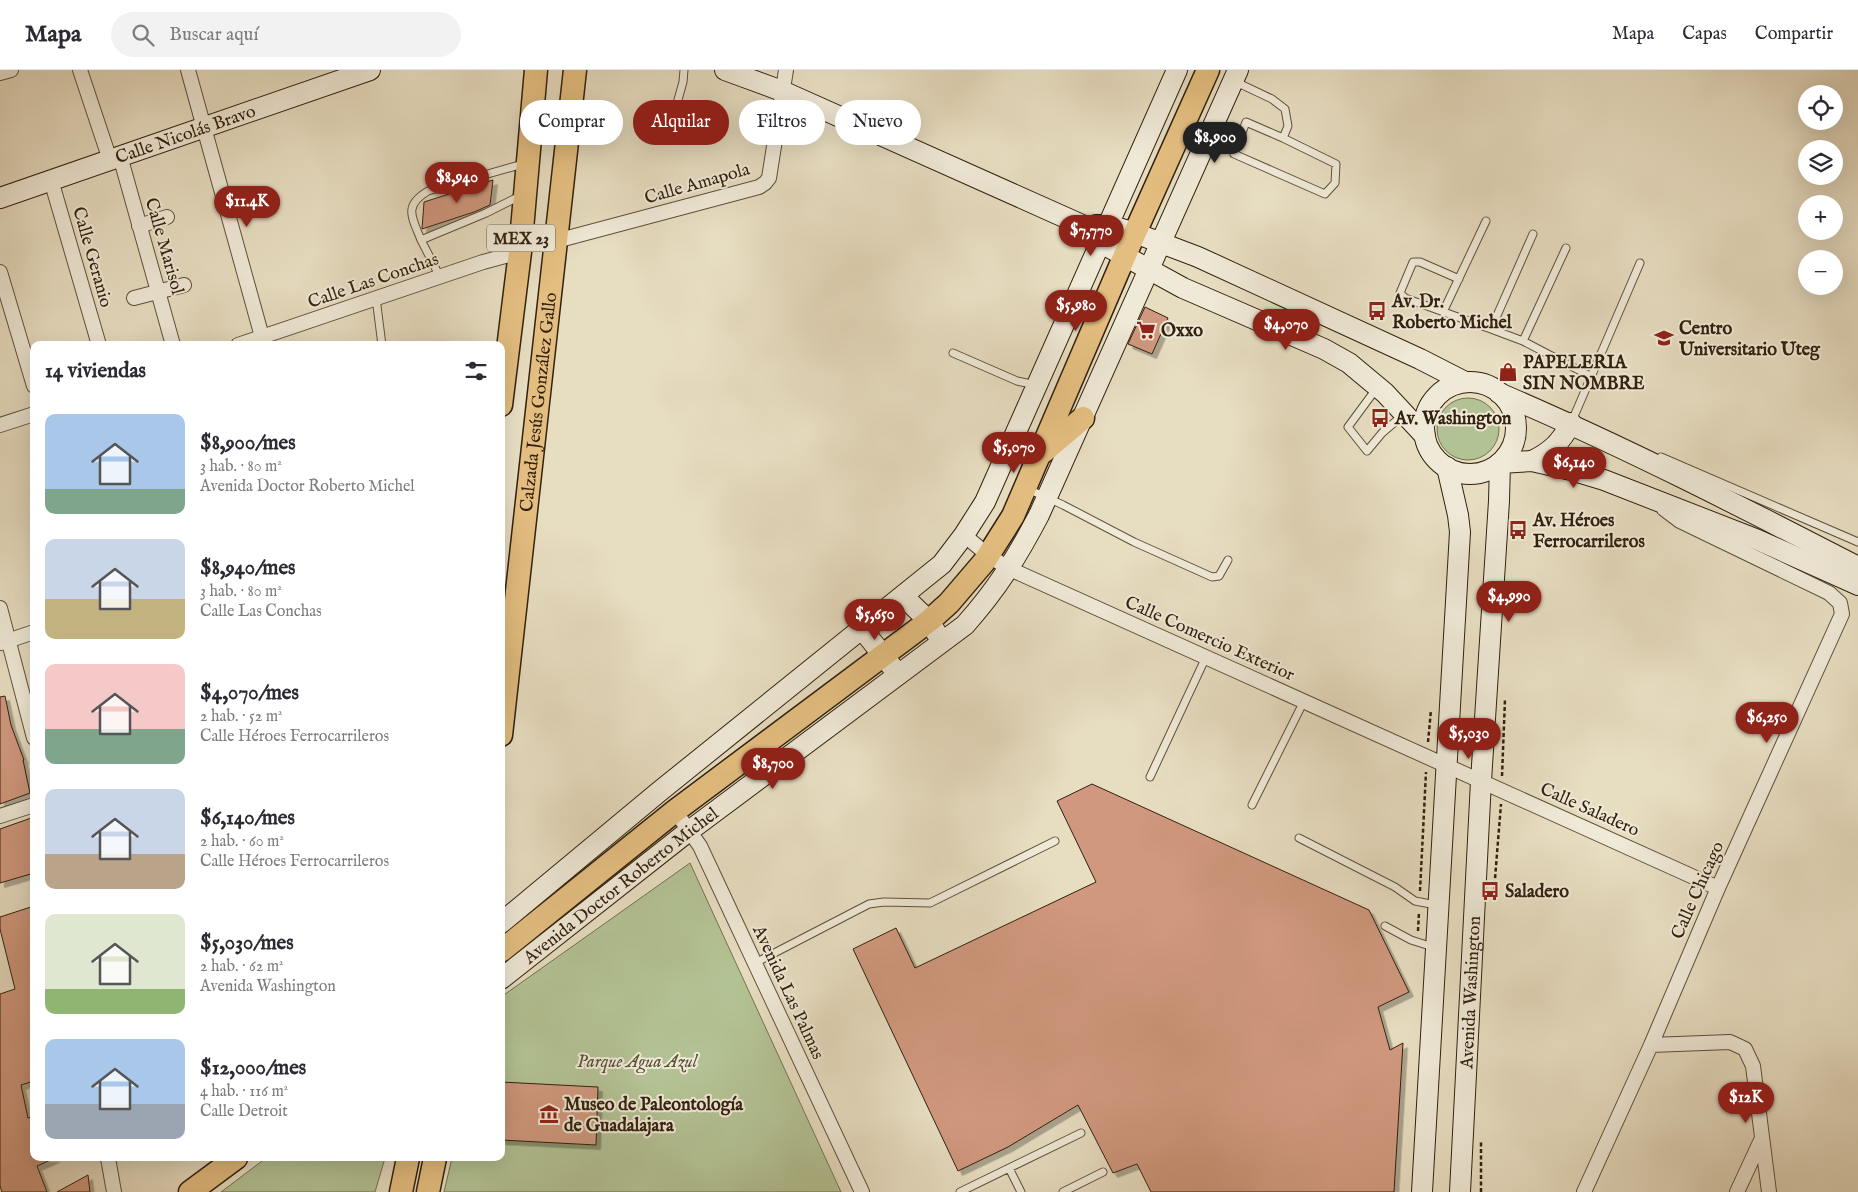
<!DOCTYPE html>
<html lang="es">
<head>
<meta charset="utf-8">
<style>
	:root { --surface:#fff; --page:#f2f2f3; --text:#2b2b33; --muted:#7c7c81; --line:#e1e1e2; --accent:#8f2418 }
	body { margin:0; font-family:"IM FELL English",serif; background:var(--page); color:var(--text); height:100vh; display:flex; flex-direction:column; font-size:19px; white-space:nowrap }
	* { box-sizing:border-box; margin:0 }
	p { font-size:16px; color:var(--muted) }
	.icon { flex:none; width:28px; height:28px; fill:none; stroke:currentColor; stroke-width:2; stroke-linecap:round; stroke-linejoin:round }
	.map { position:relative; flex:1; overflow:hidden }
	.details { position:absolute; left:30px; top:271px; width:475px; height:820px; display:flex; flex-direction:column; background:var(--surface); border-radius:10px; box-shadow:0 5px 20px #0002 }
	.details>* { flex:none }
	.top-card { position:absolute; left:520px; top:30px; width:475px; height:45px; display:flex; gap:10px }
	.buttons { position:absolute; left:1798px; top:15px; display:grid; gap:10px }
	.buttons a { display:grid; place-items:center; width:45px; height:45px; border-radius:50%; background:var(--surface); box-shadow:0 5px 20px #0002; font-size:25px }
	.price { position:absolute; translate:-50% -42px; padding:0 11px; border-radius:18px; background:var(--accent); color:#fff; font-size:16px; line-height:32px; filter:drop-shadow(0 1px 2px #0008) }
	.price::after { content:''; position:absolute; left:50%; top:30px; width:15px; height:11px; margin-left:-8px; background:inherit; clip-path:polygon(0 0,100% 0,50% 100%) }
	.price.on { background:#222; color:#fff }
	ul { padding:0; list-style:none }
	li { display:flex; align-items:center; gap:15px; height:125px; padding:0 15px }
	li span { display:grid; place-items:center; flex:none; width:140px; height:100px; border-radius:10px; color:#555 }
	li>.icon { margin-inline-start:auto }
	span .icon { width:60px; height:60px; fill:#fffc; stroke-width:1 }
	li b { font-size:21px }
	h2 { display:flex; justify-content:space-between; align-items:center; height:60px; padding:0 15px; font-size:21px }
	.pill { padding:0 18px; border-radius:22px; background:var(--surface); box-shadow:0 5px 20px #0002; font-size:18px; line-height:45px }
	.pill.on { background:var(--accent); color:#fff }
	header { display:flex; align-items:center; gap:30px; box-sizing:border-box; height:70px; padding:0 25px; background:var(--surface); border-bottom:1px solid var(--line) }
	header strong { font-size:24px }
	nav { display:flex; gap:28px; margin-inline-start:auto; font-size:18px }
	.search { width:350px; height:45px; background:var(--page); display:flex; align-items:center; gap:12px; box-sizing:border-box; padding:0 18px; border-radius:28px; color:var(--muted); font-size:19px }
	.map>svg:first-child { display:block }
	.green { fill:#b3c294; stroke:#727250 }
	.building { fill:#d0987e; stroke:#32210d; filter:url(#shadow) }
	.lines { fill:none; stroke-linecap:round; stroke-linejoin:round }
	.lane-casing { stroke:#5f503a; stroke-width:9 }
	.street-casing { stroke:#5f503a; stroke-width:16 }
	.secondary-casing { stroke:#32210d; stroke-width:22 }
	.primary-casing { stroke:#32210d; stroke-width:25 }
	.path { stroke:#32210d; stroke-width:2.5; stroke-dasharray:4 2.5; stroke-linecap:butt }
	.lane { stroke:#efe9d7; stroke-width:7 }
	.street { stroke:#efe9d7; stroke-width:14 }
	.secondary { stroke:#efe9d7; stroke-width:20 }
	.primary { stroke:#e4be80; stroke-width:22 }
	.labels { text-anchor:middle; stroke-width:4; stroke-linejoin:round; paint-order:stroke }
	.shield { fill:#efe9d7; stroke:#6b5d4a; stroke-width:1 }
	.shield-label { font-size:16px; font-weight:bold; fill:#32210d }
	.street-label { font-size:18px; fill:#32210d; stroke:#efe9d7 }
	.poi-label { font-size:18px; font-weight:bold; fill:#32210d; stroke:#efe9d7; text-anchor:start }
	.park-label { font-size:18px; font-style:italic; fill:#595136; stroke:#efe9d7 }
</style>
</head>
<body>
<header>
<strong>Mapa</strong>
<div class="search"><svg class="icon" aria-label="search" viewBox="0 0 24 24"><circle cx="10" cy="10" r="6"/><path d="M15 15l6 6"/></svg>Buscar aquí</div>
<nav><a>Mapa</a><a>Capas</a><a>Compartir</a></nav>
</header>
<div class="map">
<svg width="1858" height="1122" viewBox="0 0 1858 1122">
	<defs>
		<filter id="shadow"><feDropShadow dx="4.5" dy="4.5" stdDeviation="0" flood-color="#0004"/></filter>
	</defs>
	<rect width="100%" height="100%" fill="#e7ddc1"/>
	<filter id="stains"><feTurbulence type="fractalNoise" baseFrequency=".004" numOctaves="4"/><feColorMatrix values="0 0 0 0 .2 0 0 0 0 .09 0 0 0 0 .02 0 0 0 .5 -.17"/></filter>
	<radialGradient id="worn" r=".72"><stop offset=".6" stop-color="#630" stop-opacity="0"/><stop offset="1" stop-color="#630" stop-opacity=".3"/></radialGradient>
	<path class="green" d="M1437 359a31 31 0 1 1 62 0a31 31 0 1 1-62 0Z
		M690 793 841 1122H444L452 1088H501V927Z
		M266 1088H385L375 1122H221Z"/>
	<path class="building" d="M493 110 490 135 474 142 422 159 424 132Z
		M1145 237 1168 248 1152 284 1128 274Z
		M5 626 11 655 24 690H23L30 723 0 734V627Z
		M1092 714 1369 840 1409 922 1378 937 1390 980 1403 973 1394 1122H1151L1137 1094 1113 1103 1078 1035 1008 1077 958 1101 853 879 896 858 915 898 1096 812 1057 731Z
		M34 747V803L0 813V759Z
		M34 836V1011L21 1015 28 1048 34 1046V1088H55L37 1096 47 1122H2L0 1116V924L15 919 0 859V847Z
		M501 1012 598 1017 596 1075 501 1070Z
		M88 1105 90 1122H57Z"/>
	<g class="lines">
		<g class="lane-casing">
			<path id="lane" d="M1236 12 1272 29 1285 39 1288 56 1283 68 1336 94 1335 113 1325 124 1234 84 1246 52 1283 68
				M668 65 683 12 684 0
				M421 170C412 147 403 136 428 121L523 94
				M1566 178 1523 271 1592 307
				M440 207 421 170 486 143 520 126
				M1459 209 1420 192H1413L1400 223 1405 228 1491 259
				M376 228 382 275
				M1443 242 1486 151
				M1523 271 1491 259 1533 164
				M953 283 1017 311 1036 315
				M1376 319 1348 357 1367 381 1382 363 1403 345
				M1572 351 1640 193
				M1661 387 1858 472
				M1028 419 1063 435 1134 472 1212 507 1219 506 1228 490
				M1150 707 1206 587
				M1252 735 1304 631
				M1299 768 1395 817 1415 831 1436 835
				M1385 856 1411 870 1433 877
				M755 893 869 834 884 832 930 833 1055 771
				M1009 1098 1021 1122
				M960 1122 1081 1063
				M1063 1122 1103 1102"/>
		</g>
		<g class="street-casing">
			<path id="street" d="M80 0 110 90
				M188 0 264 274
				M0 3 11 0
				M120 86 173 275
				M51 110 99 275
				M139 156 167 147
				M556 171 759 117 765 113 769 108 786 0
				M0 202 34 316
				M134 228 184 215
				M238 275 483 192 520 182
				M0 355 34 344
				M964 465 989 486 1010 499 1718 818
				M0 538 34 668
				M1 573 34 562
				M675 741 700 776 862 1122
				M0 746 34 735
				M1651 975 1730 972 1745 979 1753 996 1769 1122
				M108 1088 114 1122
				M1584 1122 1651 975 1718 818 1842 544 1840 533 1829 523 1680 451 1664 439
				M1737 1122 1762 1068"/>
		</g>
		<g class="secondary-casing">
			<g id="secondary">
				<path d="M725 0 782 21 1082 155 1101 173 1183 218 1324 279 1349 293 1385 323 1425 366"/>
				<path id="s1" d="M0 128 370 0"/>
				<path d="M1096 155H1109L1135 163 1198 187 1420 289 1465 312"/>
				<circle cx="1470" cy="358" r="46"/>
				<path d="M1499 323C1621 375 1740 436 1858 497"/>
				<path d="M1532 391C1551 382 1561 372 1571 353"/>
				<path d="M903 526 929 551 937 564"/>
				<path d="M862 559 893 598"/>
				<path d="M501 853 660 721 942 494 964 465 985 432 1177 0"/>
				<path id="s2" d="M501 909 685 764 965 555C997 519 1017 487 1039 445L1238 0"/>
				<path d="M1422 1122 1460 462 1458 445 1447 397"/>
				<path id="s3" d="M1460 1122 1481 711 1499 431 1500 393 1532 391 1571 400 1604 410 1758 470 1858 515"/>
			</g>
		</g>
		<g class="primary-casing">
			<g id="primary">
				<path d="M501 335 520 182 536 0"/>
				<path d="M1043 382 1083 348"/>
				<path id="s4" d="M501 665 575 0"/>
				<path d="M501 881 675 741 929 551 949 533 984 492 1013 446 1125 185 1208 0"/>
				<path d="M190 1122 236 1088"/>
				<path d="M401 1122 408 1088"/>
				<path d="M428 1122 435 1088"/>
			</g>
		</g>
		<path class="path" d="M1428 672 1431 640
			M1502 706 1505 629
			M1420 821 1426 702
			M1494 821 1501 734
			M1418 861 1419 842
			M1481 1122V1071"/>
		<use href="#lane" class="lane"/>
		<use href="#street" class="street"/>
		<use href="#secondary" class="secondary"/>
		<use href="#primary" class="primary"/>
	</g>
	<defs>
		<g id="bus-bare" transform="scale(1.5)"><path d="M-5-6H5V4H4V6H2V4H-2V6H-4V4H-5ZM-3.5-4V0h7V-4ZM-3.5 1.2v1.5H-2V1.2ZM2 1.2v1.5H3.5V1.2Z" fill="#8f2418" stroke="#efe9d7" stroke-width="2.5" paint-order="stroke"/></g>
		<g id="supermarket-bare" transform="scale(1.5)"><path d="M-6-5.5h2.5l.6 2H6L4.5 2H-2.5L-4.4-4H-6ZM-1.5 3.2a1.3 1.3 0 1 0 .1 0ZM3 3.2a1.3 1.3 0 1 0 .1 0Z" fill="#8f2418" stroke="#efe9d7" stroke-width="2.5" paint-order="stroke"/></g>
		<g id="university-bare" transform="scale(1.5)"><path d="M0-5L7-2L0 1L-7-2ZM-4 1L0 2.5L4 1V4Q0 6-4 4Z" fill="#8f2418" stroke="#efe9d7" stroke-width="2.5" paint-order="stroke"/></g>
		<g id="shop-bare" transform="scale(1.5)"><path d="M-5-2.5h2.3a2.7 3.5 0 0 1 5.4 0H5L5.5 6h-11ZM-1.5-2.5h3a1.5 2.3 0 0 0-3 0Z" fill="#8f2418" stroke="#efe9d7" stroke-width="2.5" paint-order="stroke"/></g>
		<g id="museum-bare" transform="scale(1.5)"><path d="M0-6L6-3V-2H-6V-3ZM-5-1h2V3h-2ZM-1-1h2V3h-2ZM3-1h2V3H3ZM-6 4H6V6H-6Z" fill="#8f2418" stroke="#efe9d7" stroke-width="2.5" paint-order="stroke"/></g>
	</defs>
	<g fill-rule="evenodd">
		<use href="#bus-bare" x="1377" y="241"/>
		<use href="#supermarket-bare" x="1146" y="260"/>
		<use href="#university-bare" x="1664" y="268"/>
		<use href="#shop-bare" x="1508" y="302"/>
		<use href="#bus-bare" x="1380" y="348"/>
		<use href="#bus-bare" x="1518" y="460"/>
		<use href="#bus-bare" x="1490" y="821"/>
		<use href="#museum-bare" x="549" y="1044"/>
	</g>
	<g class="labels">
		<rect class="shield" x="487" y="154.5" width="68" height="27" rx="4"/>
		<g class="shield-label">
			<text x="521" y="174">MEX 23</text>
		</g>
		<g class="street-label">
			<text dy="6" stroke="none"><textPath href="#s1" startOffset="196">Calle Nicolás Bravo</textPath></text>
			<text transform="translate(697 113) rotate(-16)" y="6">Calle Amapola</text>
			<text transform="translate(165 176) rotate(74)" y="6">Calle Marisol</text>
			<text transform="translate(93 187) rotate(74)" y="6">Calle Geranio</text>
			<text transform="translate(373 210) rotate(-19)" y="6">Calle Las Conchas</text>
			<text dy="6" stroke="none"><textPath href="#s4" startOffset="335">Calzada Jesús González Gallo</textPath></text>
			<text transform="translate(1210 568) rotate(24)" y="6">Calle Comercio Exterior</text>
			<text transform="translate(1590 739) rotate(24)" y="6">Calle Saladero</text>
			<text dy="6" stroke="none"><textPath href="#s2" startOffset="152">Avenida Doctor Roberto Michel</textPath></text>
			<text transform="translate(1697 820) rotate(-66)" y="6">Calle Chicago</text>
			<text transform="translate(789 922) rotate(65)" y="6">Avenida Las Palmas</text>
			<text dy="6" stroke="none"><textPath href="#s3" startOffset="200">Avenida Washington</textPath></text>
		</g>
		<g class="poi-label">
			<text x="1392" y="237">Av. Dr.<tspan x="1392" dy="21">Roberto Michel</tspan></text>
			<text x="1679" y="264">Centro<tspan x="1679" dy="21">Universitario Uteg</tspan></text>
			<text x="1161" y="266">Oxxo</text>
			<text x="1523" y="298">PAPELERIA<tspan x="1523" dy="21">SIN NOMBRE</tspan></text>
			<text x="1395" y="354">Av. Washington</text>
			<text x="1533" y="456">Av. Héroes<tspan x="1533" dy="21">Ferrocarrileros</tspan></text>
			<text x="1505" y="827">Saladero</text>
			<text x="564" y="1040">Museo de Paleontología<tspan x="564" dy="21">de Guadalajara</tspan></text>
		</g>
		<g class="park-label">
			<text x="637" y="997">Parque Agua Azul</text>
		</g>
	</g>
	<rect width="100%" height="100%" filter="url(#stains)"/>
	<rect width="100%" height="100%" fill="url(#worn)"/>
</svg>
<div class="buttons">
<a><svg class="icon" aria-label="locate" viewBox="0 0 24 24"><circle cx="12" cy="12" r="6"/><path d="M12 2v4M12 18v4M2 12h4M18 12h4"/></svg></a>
<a><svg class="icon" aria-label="layers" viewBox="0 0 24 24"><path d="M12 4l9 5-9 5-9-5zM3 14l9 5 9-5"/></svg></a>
<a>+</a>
<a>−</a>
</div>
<b class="price on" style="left:1215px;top:94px">$8,900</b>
<b class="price" style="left:457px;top:134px">$8,940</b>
<b class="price" style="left:247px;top:158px">$11.4K</b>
<b class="price" style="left:1091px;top:187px">$7,770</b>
<b class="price" style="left:1076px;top:262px">$5,980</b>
<b class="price" style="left:1286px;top:281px">$4,070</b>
<b class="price" style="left:1014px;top:404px">$5,070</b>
<b class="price" style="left:1574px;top:419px">$6,140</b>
<b class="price" style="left:1509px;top:553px">$4,990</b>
<b class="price" style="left:875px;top:571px">$5,650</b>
<b class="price" style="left:1767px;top:674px">$6,250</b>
<b class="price" style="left:1469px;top:690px">$5,030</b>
<b class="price" style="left:773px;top:720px">$8,700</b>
<b class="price" style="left:1746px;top:1054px">$12K</b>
<div class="top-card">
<a class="pill">Comprar</a>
<a class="pill on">Alquilar</a>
<a class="pill">Filtros</a>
<a class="pill">Nuevo</a>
</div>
<section class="details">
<h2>14 viviendas<svg class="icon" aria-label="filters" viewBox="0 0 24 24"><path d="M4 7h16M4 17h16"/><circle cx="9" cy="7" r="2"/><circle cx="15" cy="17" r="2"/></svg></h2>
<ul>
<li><span style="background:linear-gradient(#a9c7e8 75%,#7fa58c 0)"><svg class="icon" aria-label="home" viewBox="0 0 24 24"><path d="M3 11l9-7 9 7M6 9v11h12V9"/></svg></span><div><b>$8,900/mes</b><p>3 hab. · 80 m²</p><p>Avenida Doctor Roberto Michel</p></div></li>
<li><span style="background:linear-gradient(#c9d6e8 60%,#c2b280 0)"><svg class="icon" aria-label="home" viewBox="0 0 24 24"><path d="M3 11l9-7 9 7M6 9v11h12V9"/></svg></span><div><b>$8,940/mes</b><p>3 hab. · 80 m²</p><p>Calle Las Conchas</p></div></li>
<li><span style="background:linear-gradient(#f6c9c9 65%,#7fa58c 0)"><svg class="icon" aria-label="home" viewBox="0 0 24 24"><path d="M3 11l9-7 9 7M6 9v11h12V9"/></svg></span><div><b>$4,070/mes</b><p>2 hab. · 52 m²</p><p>Calle Héroes Ferrocarrileros</p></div></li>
<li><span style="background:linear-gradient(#c9d6e8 65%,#b9a48a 0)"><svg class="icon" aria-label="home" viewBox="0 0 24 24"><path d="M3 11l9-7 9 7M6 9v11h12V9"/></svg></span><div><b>$6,140/mes</b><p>2 hab. · 60 m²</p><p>Calle Héroes Ferrocarrileros</p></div></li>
<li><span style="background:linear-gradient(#dfe7d0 75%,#8fb573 0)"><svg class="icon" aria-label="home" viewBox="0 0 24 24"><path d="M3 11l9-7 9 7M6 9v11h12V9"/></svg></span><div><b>$5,030/mes</b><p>2 hab. · 62 m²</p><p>Avenida Washington</p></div></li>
<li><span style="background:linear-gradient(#a9c7e8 65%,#9aa5b1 0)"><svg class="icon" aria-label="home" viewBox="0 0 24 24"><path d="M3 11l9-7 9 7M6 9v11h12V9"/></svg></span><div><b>$12,000/mes</b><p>4 hab. · 116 m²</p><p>Calle Detroit</p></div></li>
</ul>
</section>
</div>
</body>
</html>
